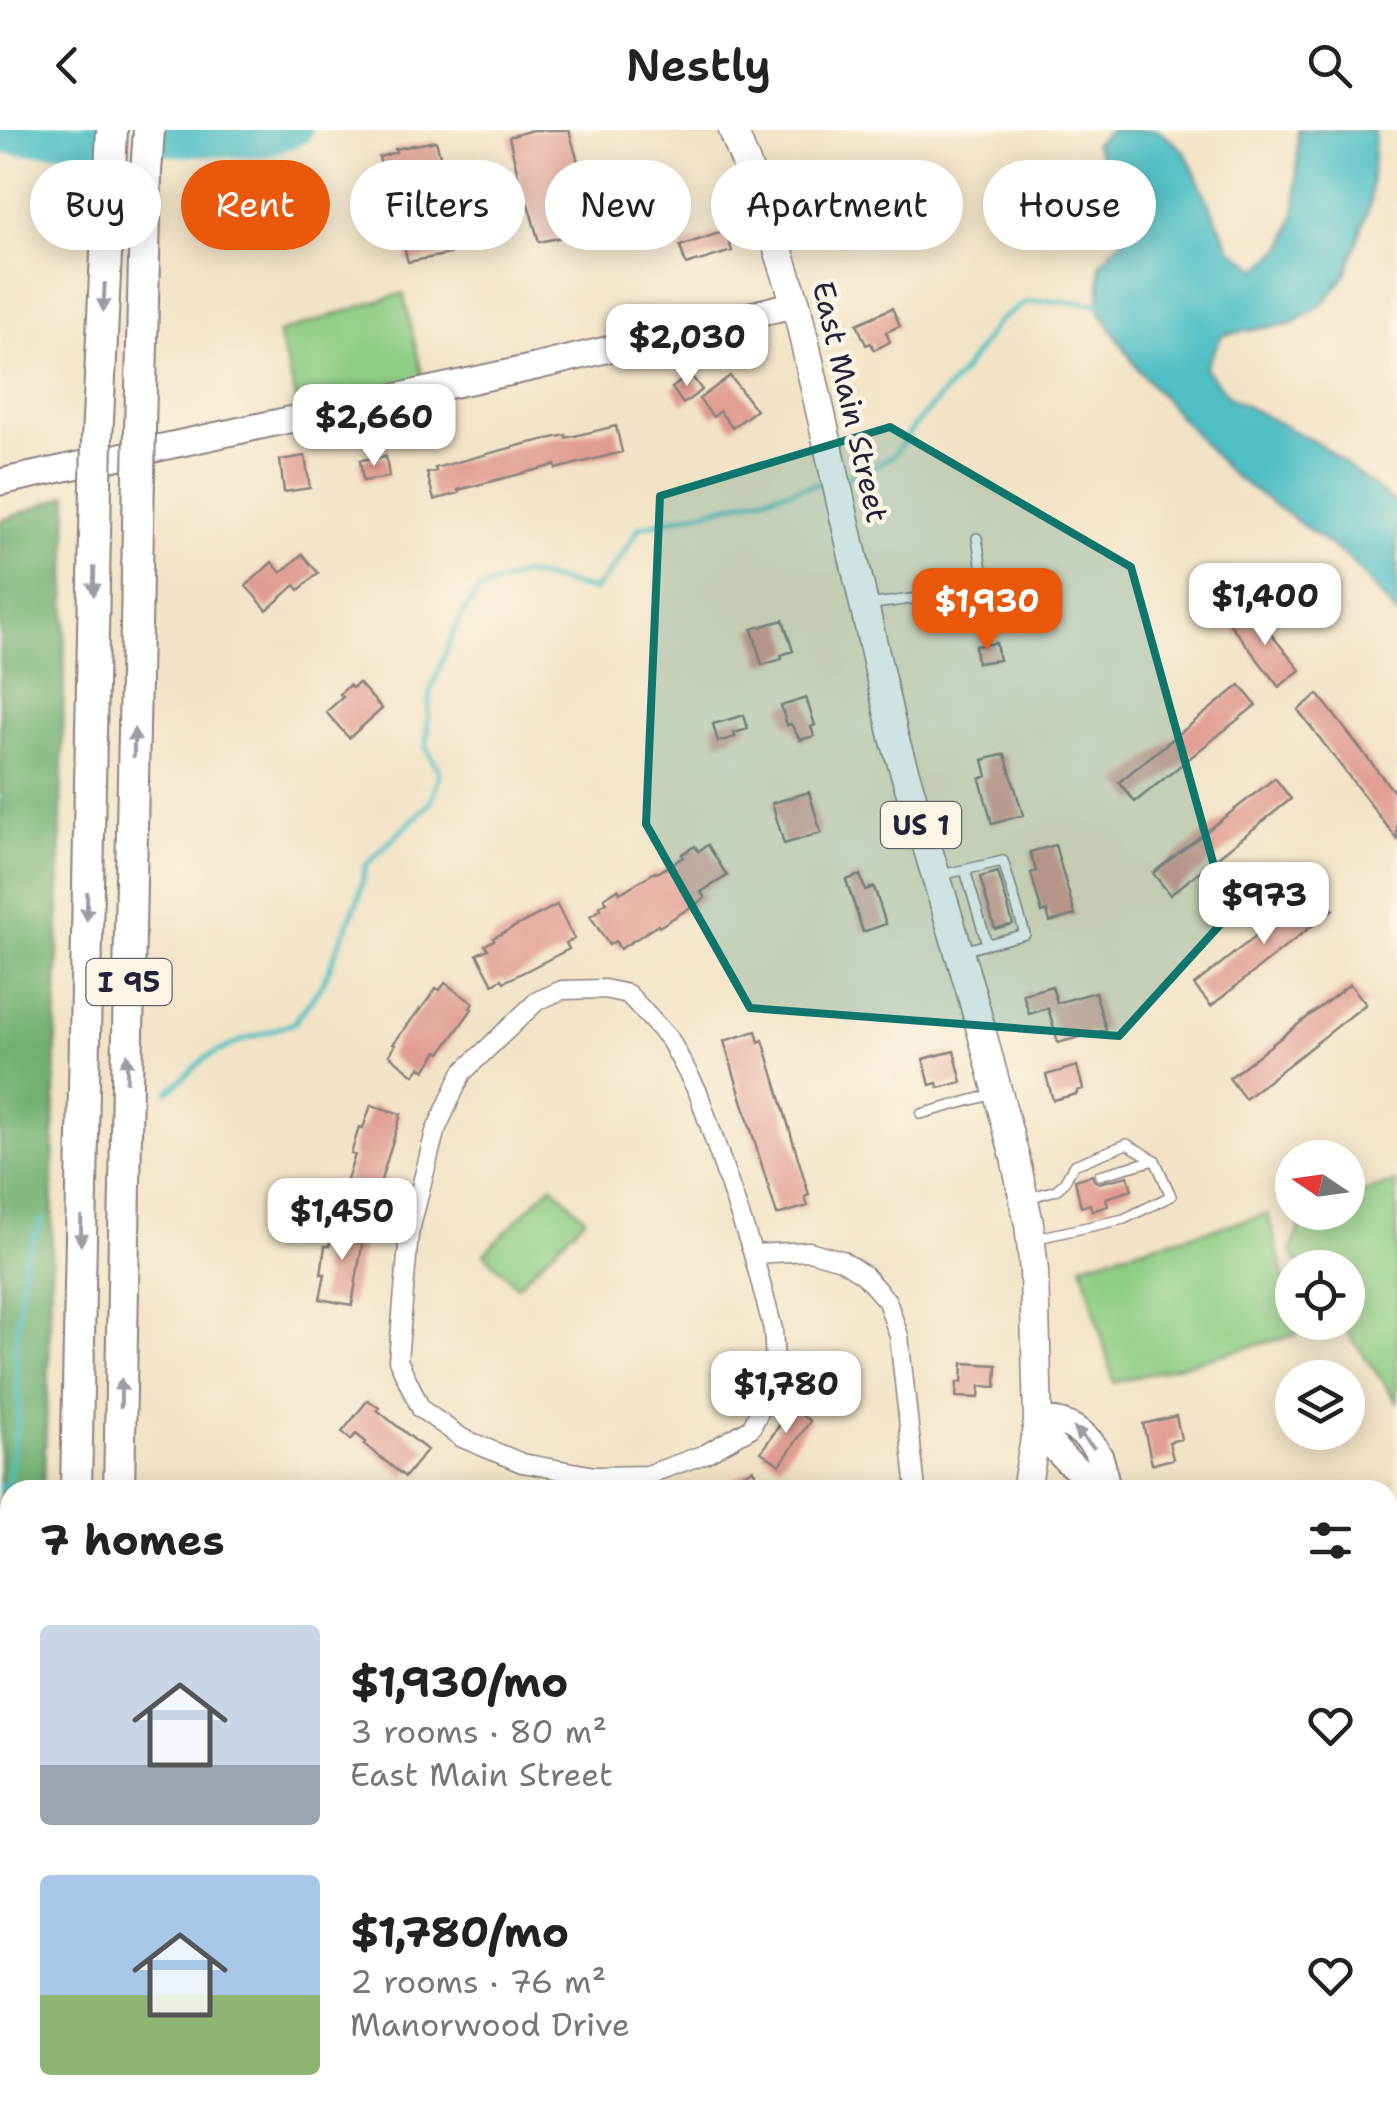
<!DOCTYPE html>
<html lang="en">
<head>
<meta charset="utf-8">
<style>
	:root { --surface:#fff; --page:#f6f6f6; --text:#222; --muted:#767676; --accent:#ea580c }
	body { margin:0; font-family:"Shantell Sans",sans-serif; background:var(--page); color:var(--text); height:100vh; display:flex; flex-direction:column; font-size:38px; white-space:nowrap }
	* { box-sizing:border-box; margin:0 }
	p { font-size:32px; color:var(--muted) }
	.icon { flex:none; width:55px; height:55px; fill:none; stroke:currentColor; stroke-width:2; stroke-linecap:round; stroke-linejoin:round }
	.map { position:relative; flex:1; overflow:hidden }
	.sheet { position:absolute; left:0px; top:1350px; width:1398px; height:642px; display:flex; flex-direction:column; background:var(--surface); border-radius:30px 30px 0 0; box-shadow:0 5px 25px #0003 }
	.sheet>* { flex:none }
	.hud { position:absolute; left:30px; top:30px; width:1338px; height:90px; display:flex; gap:20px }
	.needle { width:65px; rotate:283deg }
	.controls { position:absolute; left:1275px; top:1010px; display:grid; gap:20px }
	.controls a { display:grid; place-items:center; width:90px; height:90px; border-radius:50%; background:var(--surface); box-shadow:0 5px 25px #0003; font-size:50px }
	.price { position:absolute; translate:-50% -85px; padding:0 22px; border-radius:20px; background:#fff; color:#222; font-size:32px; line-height:65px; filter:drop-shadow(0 2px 5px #0008) }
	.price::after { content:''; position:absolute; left:50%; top:60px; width:30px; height:22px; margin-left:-15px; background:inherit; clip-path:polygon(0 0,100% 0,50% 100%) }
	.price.active { background:var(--accent); color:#fff }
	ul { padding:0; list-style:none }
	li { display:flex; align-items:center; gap:30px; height:250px; padding:0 40px }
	li span { display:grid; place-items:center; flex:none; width:280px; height:200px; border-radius:10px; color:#555 }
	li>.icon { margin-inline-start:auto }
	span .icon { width:120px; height:120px; fill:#fffc; stroke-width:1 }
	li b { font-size:42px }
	h2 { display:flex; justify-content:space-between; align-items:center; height:120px; padding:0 40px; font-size:42px }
	.pill { padding:0 35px; border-radius:45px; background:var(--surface); box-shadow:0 5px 25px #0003; font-size:35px; line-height:90px }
	.pill.active { background:var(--accent); color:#fff }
	header { display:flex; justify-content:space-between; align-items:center; height:130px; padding:0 40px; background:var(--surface); font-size:45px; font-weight:600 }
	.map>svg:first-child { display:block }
	.green { fill:#8ecd84; stroke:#587860; stroke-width:2.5 }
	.forest { fill:#72b072; stroke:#4a6956; stroke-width:2.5 }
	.water { fill:#50bfc5; stroke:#397080; stroke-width:2.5 }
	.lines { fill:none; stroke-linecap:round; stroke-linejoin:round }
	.stream { stroke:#50bfc5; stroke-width:5 }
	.river { stroke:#50bfc5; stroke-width:32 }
	.building { fill:#e19c91 }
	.lane-casing { stroke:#8a8280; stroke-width:12 }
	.street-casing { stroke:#8a8280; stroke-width:21 }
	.secondary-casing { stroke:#8a8280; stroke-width:29 }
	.primary-casing { stroke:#8a8280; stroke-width:31 }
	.highway-casing { stroke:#8a8280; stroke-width:34 }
	.lane { stroke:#fff; stroke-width:9 }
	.street { stroke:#fff; stroke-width:18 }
	.secondary { stroke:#fff; stroke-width:25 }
	.primary { stroke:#fff; stroke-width:28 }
	.highway { stroke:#fff; stroke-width:30 }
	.highway-bridge-casing { stroke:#8a8280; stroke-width:34; stroke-linecap:butt }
	.highway-bridge { stroke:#fff; stroke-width:30 }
	.oneway { fill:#9c9ca7 }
	.marked { fill:#0f766e; fill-opacity:0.2; stroke:#0f766e; stroke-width:8; stroke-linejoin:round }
	.labels { text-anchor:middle; stroke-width:9; stroke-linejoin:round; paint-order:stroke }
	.shield { fill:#fcf5e5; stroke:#63616e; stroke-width:2.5 }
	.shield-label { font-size:28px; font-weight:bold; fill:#22223b }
	.street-label { font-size:30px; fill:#22223b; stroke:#fcf5e5 }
</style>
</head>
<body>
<header><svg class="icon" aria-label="back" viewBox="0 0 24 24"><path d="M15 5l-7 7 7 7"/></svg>Nestly<svg class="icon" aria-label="search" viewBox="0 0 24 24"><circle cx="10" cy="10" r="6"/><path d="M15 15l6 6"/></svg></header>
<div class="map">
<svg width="1397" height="1991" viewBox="0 0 1397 1991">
	<rect width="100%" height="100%" fill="#fcf5e5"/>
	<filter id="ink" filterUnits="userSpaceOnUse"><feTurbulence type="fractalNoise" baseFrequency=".01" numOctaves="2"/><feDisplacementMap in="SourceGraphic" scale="20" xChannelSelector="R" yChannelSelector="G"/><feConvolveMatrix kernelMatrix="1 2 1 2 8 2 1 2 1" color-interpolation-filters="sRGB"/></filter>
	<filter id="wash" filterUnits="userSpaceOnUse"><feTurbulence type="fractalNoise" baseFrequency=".0048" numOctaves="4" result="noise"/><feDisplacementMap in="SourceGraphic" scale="40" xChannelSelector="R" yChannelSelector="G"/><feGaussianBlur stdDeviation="2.25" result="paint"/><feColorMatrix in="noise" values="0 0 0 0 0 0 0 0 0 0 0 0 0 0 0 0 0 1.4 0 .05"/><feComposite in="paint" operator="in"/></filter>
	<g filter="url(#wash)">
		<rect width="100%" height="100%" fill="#f2e3c6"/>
		<path class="green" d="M403 163 423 248 298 275 278 203Z
			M1397 1052V1271L1341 1193 1348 1192V1138L1302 1137 1291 1122 1304 1083 1348 1082V1067Z
			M552 1055 585 1088 517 1156 484 1123Z
			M1268 1084 1292 1177V1192L1297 1193 1299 1204 1114 1253 1082 1134Z"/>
		<path class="forest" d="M68 365 49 1232 43 1360H10V1982L26 1983V1991H0V391Z"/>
		<path class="water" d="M1111 0H1158L1185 22 1230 118 1259 139 1285 115 1296 80 1298 0H1375L1370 73 1346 144 1324 173 1294 193 1222 205 1205 238 1229 267 1322 316 1397 375V485L1347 427 1230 343 1140 242 1100 182V134L1123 108 1129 76 1094 14Z"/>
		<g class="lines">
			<path class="stream" d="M844 347 863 343 894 325 914 296 961 244 997 192 1026 172 1053 171 1105 174
				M168 962 205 928 243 910 294 893 323 853 358 770 366 735 431 672 440 643 426 617 430 562 457 494 478 461 524 444 594 460 615 436 640 397 828 351
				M0 1357 8 1354 19 1278 15 1220 24 1129 42 1089"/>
			<path class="river" d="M0 7 19 9H93
				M167 10 261 12 296 0"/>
		</g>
		<g id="blocks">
			<path class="building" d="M532 0H569L596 96 579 100 580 103 539 112 528 74 525 75 509 7Z
				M436 11 465 116 449 121 450 124 408 132 398 95 395 96 386 65 389 64 379 27 396 22 395 19Z
				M844 73 849 84 857 80 867 102 838 115 823 82Z
				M725 101 732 121 686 135 680 116Z
				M892 178 900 196 886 202 890 212 874 220 871 213 866 215 857 194Z
				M690 244 702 260 683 274 672 258Z
				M730 246 756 280 732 298 720 281 713 287 699 269Z
				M616 296 622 322 556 339 555 335 458 360 459 363 434 370 427 343 436 341 435 338 525 314 566 305V308Z
				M305 326 310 358 284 362 280 330Z
				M386 327 389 347 363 351 360 330Z
				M302 424 318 443 299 460 295 455 267 480 246 456 272 432 281 443Z
				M1250 478 1300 540 1279 557 1230 494Z
				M783 490 793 521 781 525 782 529 762 535 752 499Z
				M996 513 999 530 977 533 975 516Z
				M359 553 382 579 349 608 326 582 343 567 340 564 349 555 352 558Z
				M1240 555 1256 575 1135 672 1119 652Z
				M1318 564 1397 666V709L1298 580Z
				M806 568 815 595 811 597 814 606 800 610 791 594 787 595 781 576Z
				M744 585 748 599 734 603 735 607 718 612 713 594Z
				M1005 624 1023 685 992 694 980 649 987 646 983 630Z
				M1275 648 1291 669 1170 765 1153 743Z
				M809 662 821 703 784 714 772 673Z
				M708 715 727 746 701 762 705 768 659 797 658 795 620 819 615 811 609 815 590 786 601 779 600 776 607 772 604 768 618 759 620 763 655 742 656 743 659 742 683 727 682 724 695 716 698 721Z
				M1055 715 1075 785 1050 792 1047 781 1042 783 1031 743 1036 741 1030 722Z
				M998 742 1013 794 995 799 980 747Z
				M860 745 865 760 874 757 886 794 863 802 846 750Z
				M1316 758 1333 779 1211 876 1194 855Z
				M557 775 574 809 566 813 569 819 504 852 502 849 493 854 477 824 488 819 485 815 494 810 493 808Z
				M445 853 473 873 470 878 472 879 441 923 438 921 425 941 420 937 414 945 389 925 395 915 393 914 419 880V882L436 858 440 860Z
				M1350 854 1366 874 1245 969 1229 948Z
				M1052 856 1057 873 1095 862 1106 900 1058 913 1048 878 1029 884 1023 864Z
				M756 901 759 912 763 910 809 1065 805 1067 808 1076 777 1085 724 911Z
				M954 921 962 952 939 958 937 953 930 955 923 929Z
				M1077 936 1083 959 1077 961V964L1053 970 1046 945Z
				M371 975 401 984 378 1060 347 1050 355 1025 351 1024 359 997 363 998Z
				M1092 1045 1094 1050 1099 1053 1128 1046 1132 1060 1106 1068 1108 1076 1092 1081 1090 1074 1081 1077 1075 1050Z
				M334 1092 365 1097 352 1175 320 1169 325 1144H321L325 1116H329Z
				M963 1233 997 1235 996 1257 980 1256 979 1268 956 1267 957 1252H962Z
				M368 1270 379 1278 377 1280 427 1320 405 1347 364 1314 366 1312 356 1304 351 1310 342 1302Z
				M791 1278 810 1291 780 1335 761 1322Z
				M1176 1286 1181 1309 1169 1312 1173 1329 1152 1334 1143 1294Z
				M753 1339 764 1360H713Z"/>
		</g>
	</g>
	<g filter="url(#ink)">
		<use href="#blocks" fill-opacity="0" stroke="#8a8280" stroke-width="2.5"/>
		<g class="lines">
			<g class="lane-casing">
				<path id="lane" d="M867 475 985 459 977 408
					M965 740 987 814
					M941 745 1003 731 1025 804 962 821
					M921 984 994 964
					M1100 1045 1155 1030
					M1028 1068 1056 1060 1063 1054 1074 1035 1127 1014 1155 1030 1171 1066 1124 1089 1033 1109"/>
			</g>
			<g class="street-casing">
				<path id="street" d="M753 1124 773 1199 776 1248 751 1298 705 1324 647 1345 595 1346 522 1333 462 1308 421 1279 398 1230 409 1104 435 1002 462 943 537 871 562 860 604 859 628 864 670 910 698 962 753 1124 809 1121 841 1130 864 1145 887 1171 899 1206 916 1360"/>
			</g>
			<g class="secondary-casing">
				<path id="secondary" d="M0 352 535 237 796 174
					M1105 1353C1077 1346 1050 1318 1038 1292 1064 1287 1089 1303 1100 1327 1104 1337 1104 1349 1108 1360
					M1218 1982 1219 1991"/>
			</g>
			<g class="primary-casing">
				<path id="primary" d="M733 0 771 98 796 174 894 607 971 862 1015 1027 1029 1094 1034 1141 1038 1292 1026 1360
					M735 1991 740 1982"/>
			</g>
			<g class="highway-casing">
				<path id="highway" d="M140 301 146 42 149 0
					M97 310 112 0
					M76 1360 96 353
					M119 1360 139 344
					M63 1991V1982
					M105 1991V1982"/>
			</g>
			<use href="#lane" class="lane"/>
			<use href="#street" class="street"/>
			<use href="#secondary" class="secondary"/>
			<use href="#primary" class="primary"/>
			<use href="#highway" class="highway"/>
			<g class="highway-bridge-casing">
				<path id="highway-bridge" d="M139 344 140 301
					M96 353 97 310"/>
			</g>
			<use href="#highway-bridge" class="highway-bridge"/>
		</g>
		<defs><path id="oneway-solid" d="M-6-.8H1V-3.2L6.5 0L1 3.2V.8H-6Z" transform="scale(2.5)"/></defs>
		<g class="oneway">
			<use href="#oneway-solid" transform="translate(104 167) rotate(93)"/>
			<use href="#oneway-solid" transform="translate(94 451) rotate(91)"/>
			<use href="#oneway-solid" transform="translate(134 613) rotate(-89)"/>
			<use href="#oneway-solid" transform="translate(87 776) rotate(91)"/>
			<use href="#oneway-solid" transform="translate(127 938) rotate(-89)"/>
			<use href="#oneway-solid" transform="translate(81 1101) rotate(91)"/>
			<use href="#oneway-solid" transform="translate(121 1263) rotate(-89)"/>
			<use href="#oneway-solid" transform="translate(1084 1308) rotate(-135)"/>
		</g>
	</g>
	<path class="marked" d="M890 297 1131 437 1228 786 1119 906 750 878 646 694 660 366Z"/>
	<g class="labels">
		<g class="shield">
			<rect x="881" y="672" width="80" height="46" rx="8"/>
			<rect x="86.5" y="829" width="85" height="46" rx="8"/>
		</g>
		<g class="shield-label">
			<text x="921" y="705">US 1</text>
			<text x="129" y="862">I 95</text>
		</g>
		<g class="street-label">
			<text transform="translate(850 272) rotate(77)" y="10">East Main Street</text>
		</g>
	</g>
</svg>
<div class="controls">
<a><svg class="needle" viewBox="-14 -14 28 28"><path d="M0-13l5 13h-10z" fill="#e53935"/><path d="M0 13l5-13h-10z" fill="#767676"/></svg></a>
<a><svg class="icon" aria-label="locate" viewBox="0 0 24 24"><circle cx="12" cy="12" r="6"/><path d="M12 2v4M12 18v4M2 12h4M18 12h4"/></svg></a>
<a><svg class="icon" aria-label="layers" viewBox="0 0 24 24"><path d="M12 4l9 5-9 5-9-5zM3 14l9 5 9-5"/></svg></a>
</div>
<b class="price" style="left:687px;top:259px">$2,030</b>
<b class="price" style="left:374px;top:339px">$2,660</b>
<b class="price" style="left:1265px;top:518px">$1,400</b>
<b class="price active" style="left:987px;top:523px">$1,930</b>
<b class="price" style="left:1264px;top:817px">$973</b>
<b class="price" style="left:342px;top:1133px">$1,450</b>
<b class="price" style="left:786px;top:1306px">$1,780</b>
<div class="hud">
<a class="pill">Buy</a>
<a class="pill active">Rent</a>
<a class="pill">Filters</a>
<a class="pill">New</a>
<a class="pill">Apartment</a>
<a class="pill">House</a>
</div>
<section class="sheet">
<h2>7 homes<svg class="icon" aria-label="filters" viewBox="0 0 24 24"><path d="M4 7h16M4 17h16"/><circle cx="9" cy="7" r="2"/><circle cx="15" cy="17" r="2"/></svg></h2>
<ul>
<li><span style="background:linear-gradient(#c9d6e8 70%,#9aa5b1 0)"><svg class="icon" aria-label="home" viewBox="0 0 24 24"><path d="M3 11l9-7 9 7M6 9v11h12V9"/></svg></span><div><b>$1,930/mo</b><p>3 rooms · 80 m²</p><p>East Main Street</p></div><svg class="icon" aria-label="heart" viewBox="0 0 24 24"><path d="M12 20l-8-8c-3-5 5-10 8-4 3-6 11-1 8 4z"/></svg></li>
<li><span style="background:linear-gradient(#a9c7e8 60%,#8fb573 0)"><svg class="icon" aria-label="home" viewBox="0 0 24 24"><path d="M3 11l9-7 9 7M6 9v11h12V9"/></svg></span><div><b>$1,780/mo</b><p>2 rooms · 76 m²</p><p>Manorwood Drive</p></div><svg class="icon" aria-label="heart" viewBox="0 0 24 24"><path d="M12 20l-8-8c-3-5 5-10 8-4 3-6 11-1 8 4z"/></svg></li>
</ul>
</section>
</div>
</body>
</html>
